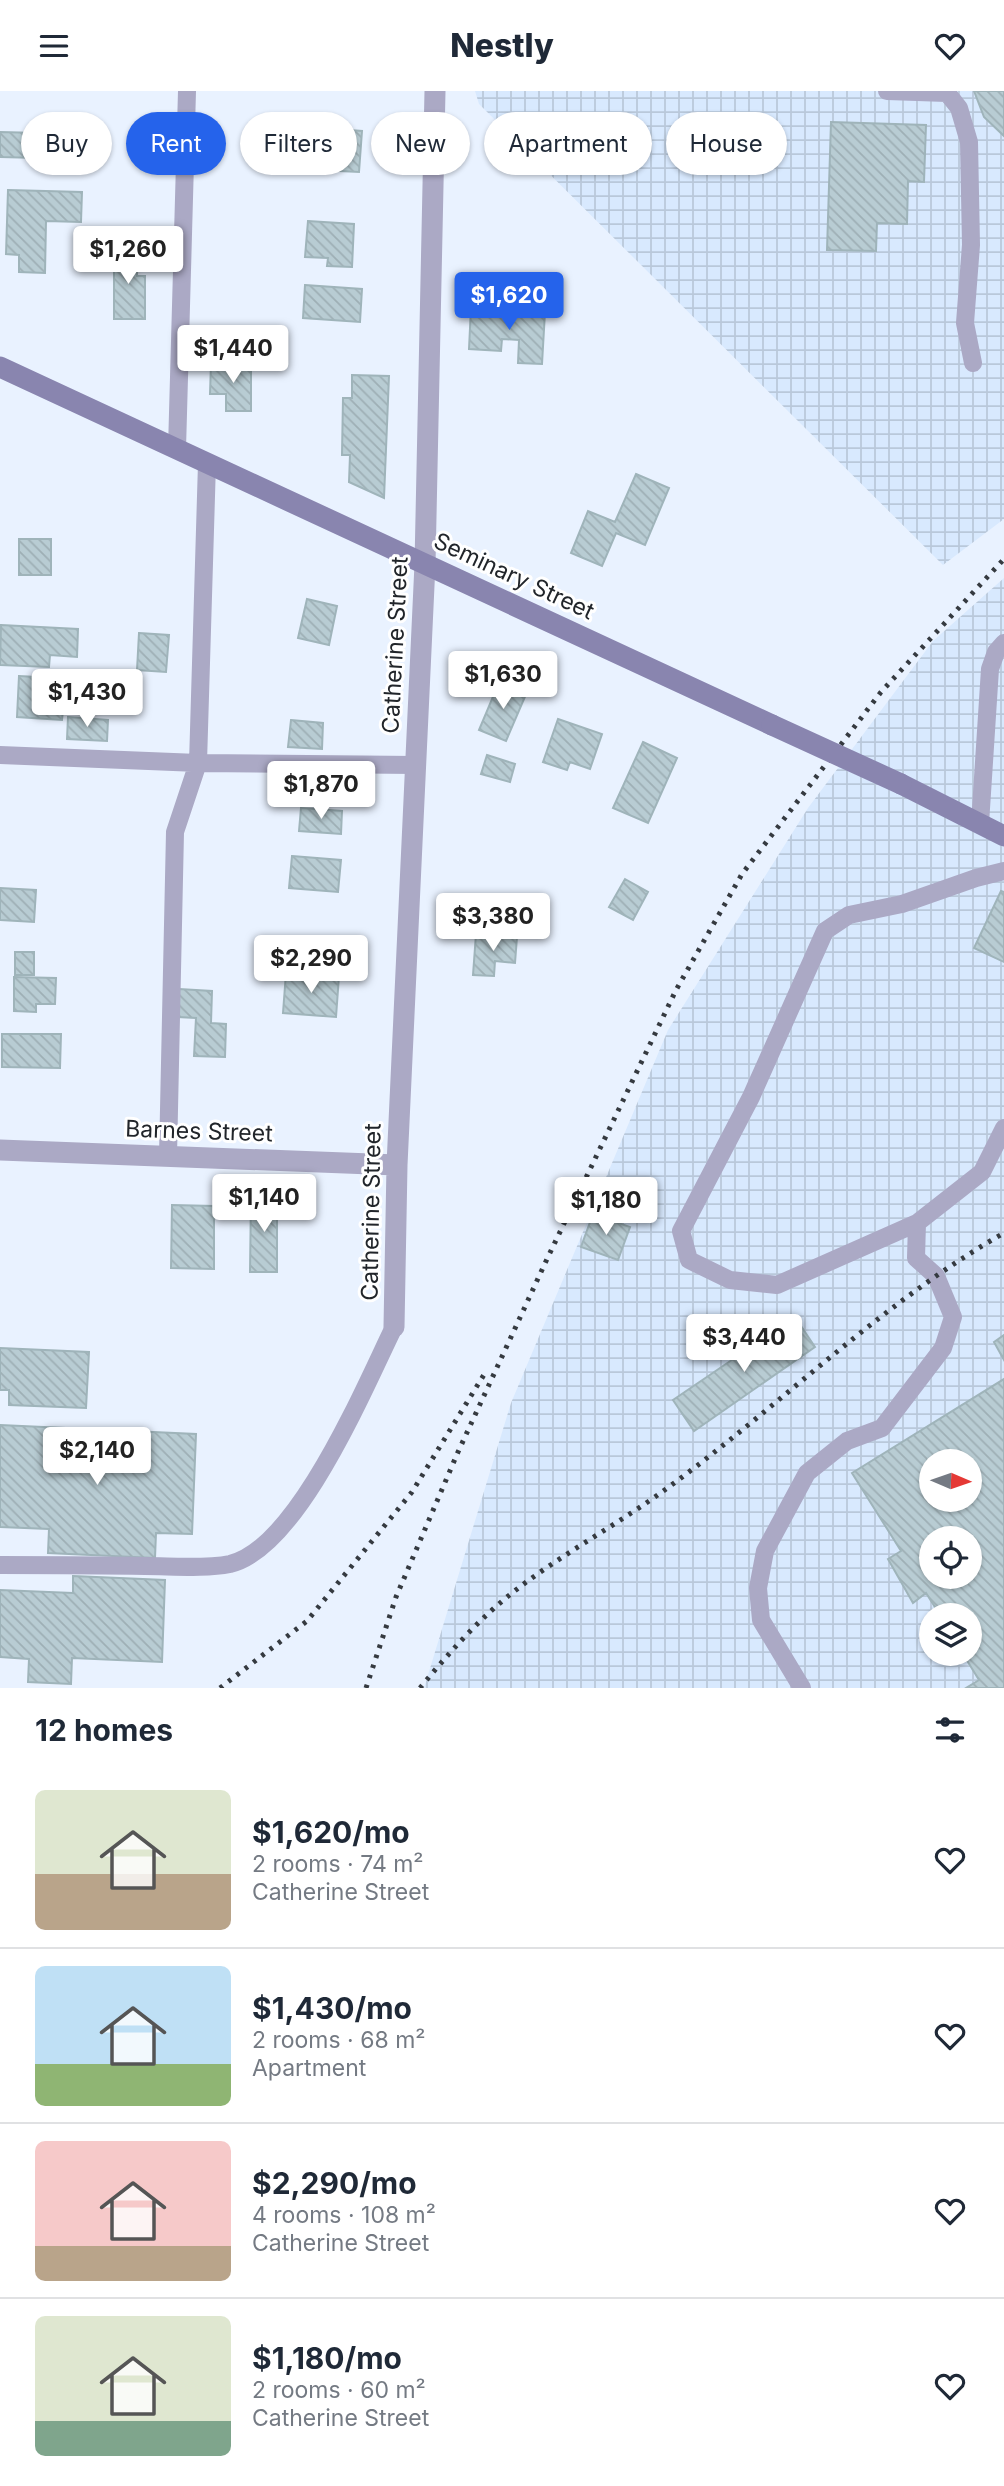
<!DOCTYPE html>
<html lang="en">
<head>
<meta charset="utf-8">
<style>
	:root { --surface:#fff; --page:#f2f2f3; --text:#1f2937; --muted:#747a83; --line:#e0e1e3; --accent:#2563eb }
	body { margin:0; font-family:Inter,sans-serif; background:var(--page); color:var(--text); height:100vh; display:flex; flex-direction:column; font-size:26px; white-space:nowrap }
	* { box-sizing:border-box; margin:0 }
	p { font-size:23px; color:var(--muted) }
	.icon { flex:none; width:38px; height:38px; fill:none; stroke:currentColor; stroke-width:2; stroke-linecap:round; stroke-linejoin:round }
	.map { position:relative; height:1597px; overflow:hidden }
	.details { display:flex; flex-direction:column; background:var(--surface); flex:1 }
	.details>* { flex:none }
	.banner { position:absolute; left:21px; top:21px; width:962px; height:63px; display:flex; gap:14px }
	.needle { width:46px; rotate:92deg }
	.tools { position:absolute; left:919px; top:1358px; display:grid; gap:14px }
	.tools a { display:grid; place-items:center; width:63px; height:63px; border-radius:50%; background:var(--surface); box-shadow:0 2px 5px #0004; font-size:35px }
	.price { position:absolute; translate:-50% -60px; padding:0 16px; border-radius:7px; background:#fff; color:#222; font-size:23px; line-height:46px; filter:drop-shadow(0 2px 4px #0008) }
	.price::after { content:''; position:absolute; left:50%; top:42px; width:21px; height:16px; margin-left:-10px; background:inherit; clip-path:polygon(0 0,100% 0,50% 100%) }
	.price.selected { background:var(--accent); color:#fff }
	ul { padding:0; list-style:none }
	li { display:flex; align-items:center; gap:21px; height:175px; padding:0 35px }
	li+li { border-top:2px solid var(--line) }
	li span { display:grid; place-items:center; flex:none; width:196px; height:140px; border-radius:10px; color:#555 }
	li>.icon { margin-inline-start:auto }
	span .icon { width:84px; height:84px; fill:#fffc; stroke-width:1 }
	li b { font-size:30px }
	h2 { display:flex; justify-content:space-between; align-items:center; height:84px; padding:0 35px; font-size:30px }
	.chip { padding:0 24px; border-radius:32px; background:var(--surface); box-shadow:0 2px 5px #0004; font-size:24px; line-height:63px }
	.chip.selected { background:var(--accent); color:#fff }
	header { display:flex; justify-content:space-between; align-items:center; height:91px; padding:0 35px; background:var(--surface); font-size:32px; font-weight:800 }
	.map>svg:first-child { display:block }
	.industrial { fill:url(#industrial-grid); fill-rule:evenodd }
	.building { fill:url(#building-back-hatch); stroke:#9fb4ba; stroke-width:2; fill-rule:evenodd }
	.lines { fill:none; stroke-linecap:round; stroke-linejoin:round }
	.lane { stroke:#aba9c5; stroke-width:18 }
	.street { stroke:#aba9c5; stroke-width:21 }
	.secondary { stroke:#8985af; stroke-width:21 }
	.rail { stroke:#353a40; stroke-width:5; stroke-dasharray:3.5 7; stroke-linecap:butt }
	.secondary-bridge { stroke:#8985af; stroke-width:21 }
	.labels { text-anchor:middle; stroke-width:6; stroke-linejoin:round; paint-order:stroke }
	.street-label { font-size:23px; fill:#21252a; stroke:#fff }
</style>
</head>
<body>
<header><svg class="icon" aria-label="menu" viewBox="0 0 24 24"><path d="M4 6h16M4 12h16M4 18h16"/></svg>Nestly<svg class="icon" aria-label="heart" viewBox="0 0 24 24"><path d="M12 20l-8-8c-3-5 5-10 8-4 3-6 11-1 8 4z"/></svg></header>
<div class="map">
<svg width="1004" height="1597" viewBox="0 0 1004 1597">
	<defs>
		<pattern id="industrial-grid" width="8" height="8" patternUnits="userSpaceOnUse" patternTransform="scale(1.75)"><rect width="8" height="8" fill="#d8e9fe"/><path d="M0 4h8M4 0v8" fill="none" stroke="#b9c8da"/></pattern>
		<pattern id="building-back-hatch" width="6" height="6" patternUnits="userSpaceOnUse" patternTransform="scale(1.75)"><rect width="6" height="6" fill="#b8ccd3"/><path d="M-1 5l2 2M0 0l6 6M5-1l2 2" fill="none" stroke="#9eafb5"/></pattern>
	</defs>
	<rect width="100%" height="100%" fill="#e9f2ff"/>
	<path class="industrial" d="M475 0H1004V428L943 474 479 13Z
		M1004 487V1597H424L511 1312 668 939 808 717 933 550ZM931 1370H970V1409H931ZM931 1447H970V1486H931ZM931 1524H970V1563H931Z"/>
	<path class="building" d="M974 0H1004V45L984 26Z
		M831 31 926 34 924 91 908 90 907 133 877 132 876 160 827 159Z
		M321 37 362 40 359 81 319 79Z
		M0 41 39 42 38 67 0 66Z
		M8 99 82 101 81 131 46 130 45 182 19 181V164L6 163Z
		M308 130 354 133 352 176 327 175 328 167 305 166Z
		M114 158H137V185H145V228H114Z
		M305 194 362 198 360 231 303 227Z
		M471 216 545 221 542 273 518 272 519 249 502 248 501 260 469 258Z
		M211 272H251V320H226V303H210Z
		M352 284 389 285 384 407 349 391 350 364H342L343 307H352Z
		M636 383 669 397 645 454 616 442 602 475 571 462 588 420 615 431Z
		M19 448H51V484H19Z
		M307 508 337 515 329 554 298 547Z
		M1 534 78 538 77 566 50 564 49 576 0 574Z
		M139 542 169 544 166 581 137 579Z
		M19 585 71 588 70 601 83 602 82 620 63 619 62 629 17 626Z
		M500 589 527 601 506 650 479 639Z
		M68 626 108 629 107 650 67 648Z
		M558 628 602 643 590 678 570 671 567 679 543 671Z
		M291 629 323 632 322 658 288 656Z
		M643 651 677 667 648 732 613 717Z
		M487 664 515 673 510 691 481 683Z
		M301 717 342 720 341 743 299 740Z
		M292 765 341 769 338 801 289 797Z
		M625 788 648 801 633 829 609 816Z
		M0 797 36 799 34 831 0 829Z
		M1001 800 1004 801V871L974 857Z
		M476 843 517 846 515 872 495 870 494 885 473 884Z
		M15 861H34V884H15Z
		M286 882 339 885 336 926 283 922Z
		M14 886 56 887 55 913H36V921L14 920Z
		M179 898 212 900 211 932 226 933 225 966 194 965 196 927 178 926Z
		M2 943H61L60 977 2 976Z
		M277 1104V1181H250L251 1105Z
		M172 1114 214 1115V1178L171 1177Z
		M593 1123 630 1136 618 1169 581 1156Z
		M795 1226 815 1256 694 1340 673 1309Z
		M1004 1244V1269L994 1251Z
		M0 1257 89 1261 86 1317 9 1314V1299H0Z
		M1004 1288V1597H966L979 1589 963 1563H970V1524H940L926 1502 913 1512 888 1468 901 1460 852 1382ZM931 1370H970V1409H931ZM931 1447H970V1486H931Z
		M0 1334 196 1343 192 1443 156 1442 155 1467 48 1462 49 1438 0 1436Z
		M73 1485 165 1489 162 1571 72 1567 71 1593 28 1591 29 1568 0 1566V1499L73 1502Z"/>
	<g class="lines">
		<path class="lane" d="M887 0 947 2 959 17 969 51 971 154 965 232 973 272
			M177 358 187 0
			M0 664 198 672 416 674
			M980 733 990 578 996 561 1004 552
			M168 1065 175 741 198 672 207 372
			M917 1132 777 1194 730 1189 689 1169 681 1140 751 1006 825 840 849 824 902 813 976 787 1004 780
			M0 1474C48 1474 96 1474 145 1475 171 1475 205 1478 230 1473 298 1457 365 1295 394 1236
			M802 1597 761 1529 758 1497 765 1460 807 1382 847 1350 882 1337 943 1257 953 1226 936 1185 916 1167 917 1132 982 1081 1004 1037"/>
		<path class="street" d="M0 1059 397 1074
			M394 1236 397 1074 425 473 435 0"/>
		<path class="secondary" d="M0 276 772 634
			M901 693 1004 745"/>
		<path class="rail" d="M220 1597 307 1530 412 1401 485 1282
			M366 1597 396 1506 458 1361 547 1168 676 899 742 783 881 601 1004 468
			M420 1597C448 1563 478 1529 512 1502 560 1464 617 1434 666 1398 780 1315 881 1212 1004 1142"/>
		<path class="secondary-bridge" d="M772 634 901 693"/>
	</g>
	<g class="labels">
		<g class="street-label">
			<text transform="translate(514 485) rotate(25)" y="8">Seminary Street</text>
			<text transform="translate(395 554) rotate(-87)" y="8">Catherine Street</text>
			<text transform="translate(199 1040) rotate(2)" y="8">Barnes Street</text>
			<text transform="translate(371 1121) rotate(-89)" y="8">Catherine Street</text>
		</g>
	</g>
</svg>
<div class="tools">
<a><svg class="needle" viewBox="-14 -14 28 28"><path d="M0-13l5 13h-10z" fill="#e53935"/><path d="M0 13l5-13h-10z" fill="#747a83"/></svg></a>
<a><svg class="icon" aria-label="locate" viewBox="0 0 24 24"><circle cx="12" cy="12" r="6"/><path d="M12 2v4M12 18v4M2 12h4M18 12h4"/></svg></a>
<a><svg class="icon" aria-label="layers" viewBox="0 0 24 24"><path d="M12 4l9 5-9 5-9-5zM3 14l9 5 9-5"/></svg></a>
</div>
<b class="price" style="left:128px;top:195px">$1,260</b>
<b class="price selected" style="left:509px;top:241px">$1,620</b>
<b class="price" style="left:233px;top:294px">$1,440</b>
<b class="price" style="left:503px;top:620px">$1,630</b>
<b class="price" style="left:87px;top:638px">$1,430</b>
<b class="price" style="left:321px;top:730px">$1,870</b>
<b class="price" style="left:493px;top:862px">$3,380</b>
<b class="price" style="left:311px;top:904px">$2,290</b>
<b class="price" style="left:264px;top:1143px">$1,140</b>
<b class="price" style="left:606px;top:1146px">$1,180</b>
<b class="price" style="left:744px;top:1283px">$3,440</b>
<b class="price" style="left:97px;top:1396px">$2,140</b>
<div class="banner">
<a class="chip">Buy</a>
<a class="chip selected">Rent</a>
<a class="chip">Filters</a>
<a class="chip">New</a>
<a class="chip">Apartment</a>
<a class="chip">House</a>
</div>
</div>
<section class="details">
<h2>12 homes<svg class="icon" aria-label="filters" viewBox="0 0 24 24"><path d="M4 7h16M4 17h16"/><circle cx="9" cy="7" r="2"/><circle cx="15" cy="17" r="2"/></svg></h2>
<ul>
<li><span style="background:linear-gradient(#dfe7d0 60%,#b9a48a 0)"><svg class="icon" aria-label="home" viewBox="0 0 24 24"><path d="M3 11l9-7 9 7M6 9v11h12V9"/></svg></span><div><b>$1,620/mo</b><p>2 rooms · 74 m²</p><p>Catherine Street</p></div><svg class="icon" aria-label="heart" viewBox="0 0 24 24"><path d="M12 20l-8-8c-3-5 5-10 8-4 3-6 11-1 8 4z"/></svg></li>
<li><span style="background:linear-gradient(#bfe0f5 70%,#8fb573 0)"><svg class="icon" aria-label="home" viewBox="0 0 24 24"><path d="M3 11l9-7 9 7M6 9v11h12V9"/></svg></span><div><b>$1,430/mo</b><p>2 rooms · 68 m²</p><p>Apartment</p></div><svg class="icon" aria-label="heart" viewBox="0 0 24 24"><path d="M12 20l-8-8c-3-5 5-10 8-4 3-6 11-1 8 4z"/></svg></li>
<li><span style="background:linear-gradient(#f6c9c9 75%,#b9a48a 0)"><svg class="icon" aria-label="home" viewBox="0 0 24 24"><path d="M3 11l9-7 9 7M6 9v11h12V9"/></svg></span><div><b>$2,290/mo</b><p>4 rooms · 108 m²</p><p>Catherine Street</p></div><svg class="icon" aria-label="heart" viewBox="0 0 24 24"><path d="M12 20l-8-8c-3-5 5-10 8-4 3-6 11-1 8 4z"/></svg></li>
<li><span style="background:linear-gradient(#dfe7d0 75%,#7fa58c 0)"><svg class="icon" aria-label="home" viewBox="0 0 24 24"><path d="M3 11l9-7 9 7M6 9v11h12V9"/></svg></span><div><b>$1,180/mo</b><p>2 rooms · 60 m²</p><p>Catherine Street</p></div><svg class="icon" aria-label="heart" viewBox="0 0 24 24"><path d="M12 20l-8-8c-3-5 5-10 8-4 3-6 11-1 8 4z"/></svg></li>
</ul>
</section>
</body>
</html>
